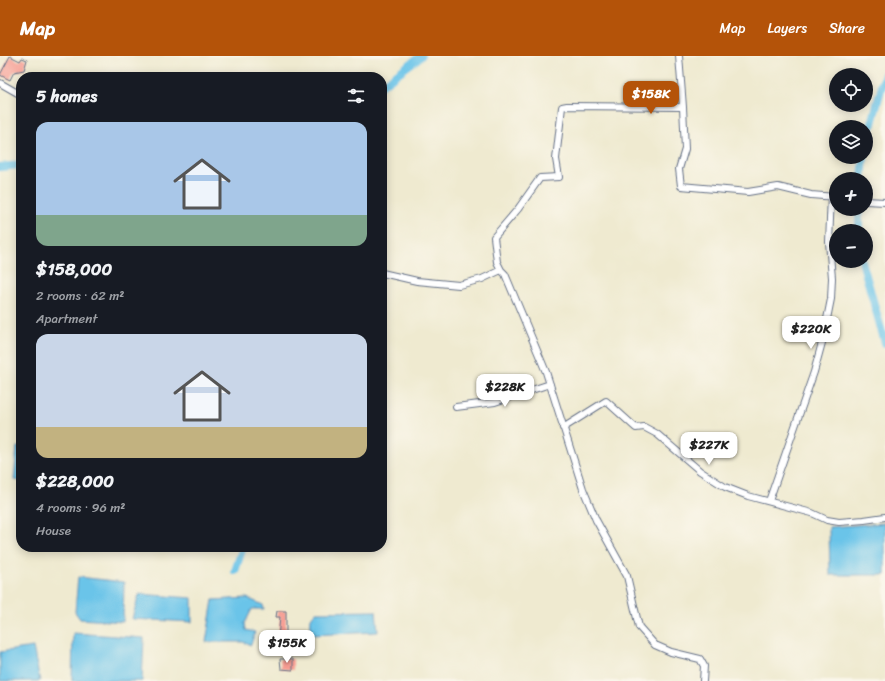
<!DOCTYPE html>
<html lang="en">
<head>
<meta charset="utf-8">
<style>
	:root { --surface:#171b24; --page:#242831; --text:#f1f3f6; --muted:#9ea1a6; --accent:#b45309 }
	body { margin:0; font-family:Sriracha,sans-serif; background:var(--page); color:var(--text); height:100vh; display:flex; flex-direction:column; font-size:15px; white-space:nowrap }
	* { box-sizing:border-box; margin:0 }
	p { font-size:13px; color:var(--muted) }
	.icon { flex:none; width:22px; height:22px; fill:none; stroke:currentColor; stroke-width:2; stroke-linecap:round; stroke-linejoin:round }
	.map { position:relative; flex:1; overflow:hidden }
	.drawer { position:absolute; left:16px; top:16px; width:371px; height:480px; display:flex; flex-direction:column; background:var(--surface); border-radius:16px; box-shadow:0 2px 10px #0003 }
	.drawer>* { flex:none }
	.controls { position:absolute; left:829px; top:12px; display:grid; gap:8px }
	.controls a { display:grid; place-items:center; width:44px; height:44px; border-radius:50%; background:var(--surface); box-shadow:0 2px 10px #0003; font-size:20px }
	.price { position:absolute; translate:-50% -34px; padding:0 9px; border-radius:8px; background:#fff; color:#222; font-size:13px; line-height:26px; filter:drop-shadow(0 1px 2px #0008) }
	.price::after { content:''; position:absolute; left:50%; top:24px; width:12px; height:9px; margin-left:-6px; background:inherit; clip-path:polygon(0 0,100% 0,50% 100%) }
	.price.selected { background:var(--accent); color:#fff }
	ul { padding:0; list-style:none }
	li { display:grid; align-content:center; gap:8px; height:212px; padding:0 20px }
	li span { display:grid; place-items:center; height:124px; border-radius:12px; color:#555 }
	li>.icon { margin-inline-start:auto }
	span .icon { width:72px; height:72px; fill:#fffc; stroke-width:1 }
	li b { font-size:17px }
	h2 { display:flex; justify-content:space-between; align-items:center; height:48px; padding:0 20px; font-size:17px }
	header { display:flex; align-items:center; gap:24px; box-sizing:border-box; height:56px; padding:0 20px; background:var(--accent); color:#fff }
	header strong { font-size:19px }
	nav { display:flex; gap:22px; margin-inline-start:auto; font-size:14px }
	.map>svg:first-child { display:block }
	.water { fill:#6bc4e9; stroke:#437aa4 }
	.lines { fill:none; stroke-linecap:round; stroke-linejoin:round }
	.canal { stroke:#6bc4e9; stroke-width:8 }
	.building { fill:#f69c92 }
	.street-casing { stroke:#657086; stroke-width:8 }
	.street { stroke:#fff; stroke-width:6 }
</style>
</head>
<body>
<header>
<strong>Map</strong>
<nav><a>Map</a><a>Layers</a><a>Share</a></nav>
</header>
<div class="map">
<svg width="885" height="625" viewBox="0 0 885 625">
	<rect width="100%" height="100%" fill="#fbf7ec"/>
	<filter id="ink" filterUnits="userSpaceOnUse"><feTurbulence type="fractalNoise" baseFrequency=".025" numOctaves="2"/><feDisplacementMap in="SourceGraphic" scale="8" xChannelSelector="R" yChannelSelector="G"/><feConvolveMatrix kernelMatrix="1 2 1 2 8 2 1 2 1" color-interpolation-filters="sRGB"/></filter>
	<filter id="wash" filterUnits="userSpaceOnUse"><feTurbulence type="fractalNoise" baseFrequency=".012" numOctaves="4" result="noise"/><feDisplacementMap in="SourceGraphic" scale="16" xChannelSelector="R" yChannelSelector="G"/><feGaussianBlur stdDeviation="0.9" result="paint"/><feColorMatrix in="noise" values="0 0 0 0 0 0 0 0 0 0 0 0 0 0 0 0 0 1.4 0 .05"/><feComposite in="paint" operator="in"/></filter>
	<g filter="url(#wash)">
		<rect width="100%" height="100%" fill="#efead0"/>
		<path class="water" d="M17 391H21V425L14 424Z
			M885 467V519H830L829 471Z
			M78 521 124 526 123 566 80 563 75 556Z
			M139 538 192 542V566L132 563Z
			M247 542 263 549 264 553H252L245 567 246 574 255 576 251 589 243 586H206L213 544Z
			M376 555 378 576 310 579 311 562 316 556Z
			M73 577 144 582 142 625H72Z
			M33 591 40 625H0V596Z"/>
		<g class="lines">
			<path class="canal" d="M382 29 421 0
				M866 90 885 18
				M0 111 21 109
				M862 123 864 101
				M859 175V153
				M862 205 885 287
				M235 515 243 491"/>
		</g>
		<g id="blocks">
			<path class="building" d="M10 0 20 5 22 2 27 4 24 14 14 16 10 24 0 19Z
				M277 555H286V583L278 582 280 561H276Z
				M280 603H293V614L281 613Z"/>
		</g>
	</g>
	<g filter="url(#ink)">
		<use href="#blocks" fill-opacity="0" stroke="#657086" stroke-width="1"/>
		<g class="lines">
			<g class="street-casing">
				<path id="street" d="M679 0 683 51
					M0 27 21 39
					M866 145 885 146
					M501 214 497 206 494 181 518 153 540 122 559 121 556 103 562 51 567 50 683 51 685 93 679 113 681 130 748 136 778 131 811 139 836 141
					M382 217 417 225 459 229 482 223 501 214 505 218 546 316 583 433 596 464 627 520 639 571 655 589 671 596 700 603 704 610 703 625
					M456 351 495 346 550 328
					M563 372 606 345 636 372 644 371 657 378 700 415 725 431 748 440 812 457 827 464 839 466 864 464 885 461
					M769 445 814 316 823 283 831 243 832 222 829 186 831 140"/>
			</g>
			<use href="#street" class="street"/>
		</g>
	</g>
</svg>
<div class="controls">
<a><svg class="icon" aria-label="locate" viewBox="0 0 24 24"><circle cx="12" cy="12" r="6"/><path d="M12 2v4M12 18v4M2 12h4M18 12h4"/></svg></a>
<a><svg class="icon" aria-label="layers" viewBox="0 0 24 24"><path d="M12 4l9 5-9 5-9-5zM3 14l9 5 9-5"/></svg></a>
<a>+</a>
<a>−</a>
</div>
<b class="price selected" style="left:651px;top:59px">$158K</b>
<b class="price" style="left:811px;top:294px">$220K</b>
<b class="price" style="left:505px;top:352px">$228K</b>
<b class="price" style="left:709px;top:410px">$227K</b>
<b class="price" style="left:287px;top:608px">$155K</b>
<section class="drawer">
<h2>5 homes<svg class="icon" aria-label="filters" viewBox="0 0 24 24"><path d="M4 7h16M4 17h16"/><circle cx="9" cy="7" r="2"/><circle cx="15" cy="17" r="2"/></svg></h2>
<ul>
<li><span style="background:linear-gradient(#a9c7e8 75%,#7fa58c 0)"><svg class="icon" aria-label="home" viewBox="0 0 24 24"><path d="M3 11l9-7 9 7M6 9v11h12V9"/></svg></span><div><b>$158,000</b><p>2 rooms · 62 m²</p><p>Apartment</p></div></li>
<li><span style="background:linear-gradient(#c9d6e8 75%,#c2b280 0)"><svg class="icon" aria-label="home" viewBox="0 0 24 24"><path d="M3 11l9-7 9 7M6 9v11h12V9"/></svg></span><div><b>$228,000</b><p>4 rooms · 96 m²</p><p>House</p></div></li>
</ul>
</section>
</div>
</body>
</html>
